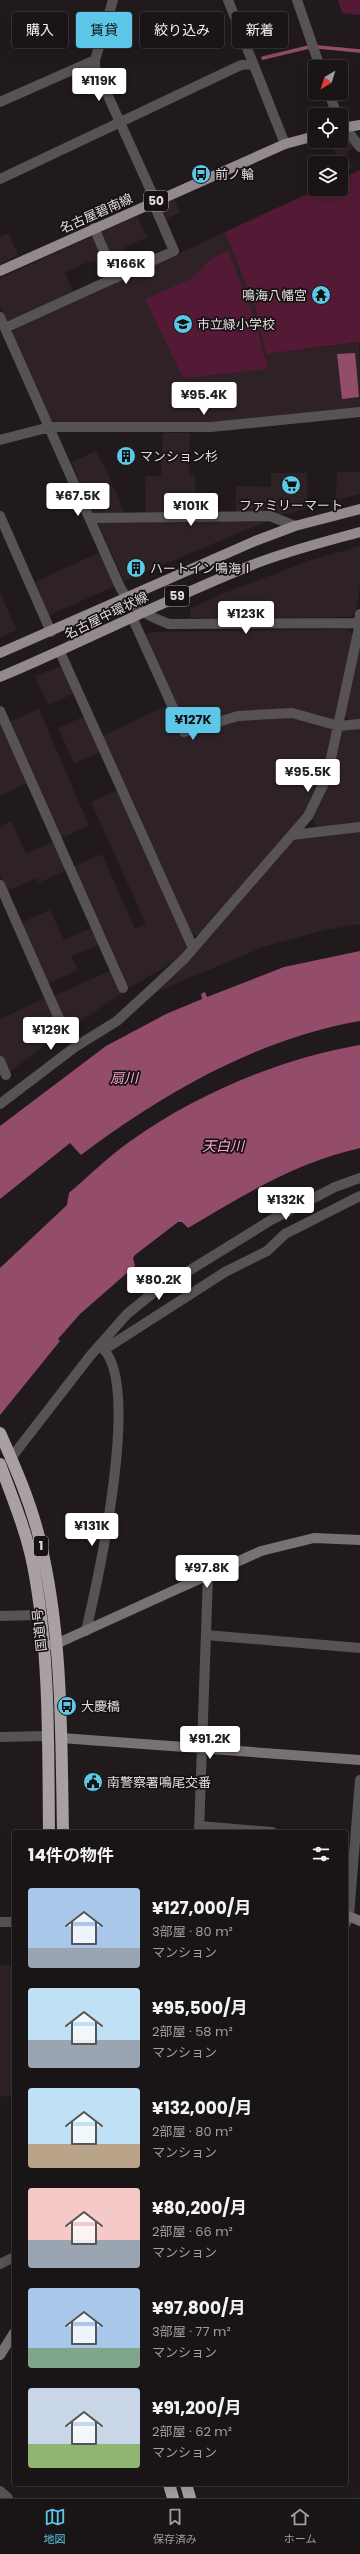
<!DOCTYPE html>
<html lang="ja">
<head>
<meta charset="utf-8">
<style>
	:root { --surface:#191416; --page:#221d1f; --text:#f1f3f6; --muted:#9f9ea1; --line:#373335; --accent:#5dc7e8 }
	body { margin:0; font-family:Poppins,"Noto Sans JP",sans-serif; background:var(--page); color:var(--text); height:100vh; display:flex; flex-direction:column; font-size:15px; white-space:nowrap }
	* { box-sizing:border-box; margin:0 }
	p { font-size:13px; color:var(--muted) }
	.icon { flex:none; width:22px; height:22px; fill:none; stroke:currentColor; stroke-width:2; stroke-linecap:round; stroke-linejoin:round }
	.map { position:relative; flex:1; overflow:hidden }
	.panel { position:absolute; left:12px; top:1830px; width:336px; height:656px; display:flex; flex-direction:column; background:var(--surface); border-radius:4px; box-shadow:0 4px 16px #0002,0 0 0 1px var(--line) }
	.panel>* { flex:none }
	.banner { position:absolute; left:12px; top:12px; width:336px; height:36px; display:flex; gap:8px }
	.needle { width:26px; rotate:218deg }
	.buttons { position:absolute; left:308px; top:60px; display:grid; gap:8px }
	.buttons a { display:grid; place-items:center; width:40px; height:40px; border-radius:4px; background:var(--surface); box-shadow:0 4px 16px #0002,0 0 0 1px var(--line); font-size:20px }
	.price { position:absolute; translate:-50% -34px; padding:0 9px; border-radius:4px; background:#fff; color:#222; font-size:13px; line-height:26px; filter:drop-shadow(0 1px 2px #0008) }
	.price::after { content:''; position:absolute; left:50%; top:24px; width:12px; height:9px; margin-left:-6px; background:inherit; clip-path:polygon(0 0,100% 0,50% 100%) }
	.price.selected { background:var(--accent); color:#111 }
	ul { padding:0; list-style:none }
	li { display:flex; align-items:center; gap:12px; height:100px; padding:0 16px }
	li span { display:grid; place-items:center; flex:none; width:112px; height:80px; border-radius:4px; color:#555 }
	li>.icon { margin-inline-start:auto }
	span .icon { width:48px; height:48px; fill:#fffc; stroke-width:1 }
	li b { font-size:17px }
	h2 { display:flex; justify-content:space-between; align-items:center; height:48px; padding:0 16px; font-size:17px }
	.tag { padding:0 14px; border-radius:4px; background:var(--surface); box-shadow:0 4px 16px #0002,0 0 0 1px var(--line); font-size:14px; line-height:36px }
	.tag.selected { background:var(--accent); color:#111 }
	.dock { display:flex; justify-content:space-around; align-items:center; height:56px; border-top:1px solid var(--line); background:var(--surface); font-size:11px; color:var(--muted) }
	.dock a { display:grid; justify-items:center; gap:2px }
	.dock .selected { color:var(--accent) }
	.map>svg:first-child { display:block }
	.built { fill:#2f2227 }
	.green { fill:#541a35 }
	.water { fill:#944c6b }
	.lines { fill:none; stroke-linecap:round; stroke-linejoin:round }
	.stream { stroke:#944c6b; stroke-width:3.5 }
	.street { stroke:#575355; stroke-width:10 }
	.secondary { stroke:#787274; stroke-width:10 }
	.primary { stroke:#928a8d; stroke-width:10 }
	.highway { stroke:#a9a0a3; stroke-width:12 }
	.labels { text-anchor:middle; stroke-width:3.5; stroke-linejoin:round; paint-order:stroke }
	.shield { fill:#181114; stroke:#a49fa1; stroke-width:1 }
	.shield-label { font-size:12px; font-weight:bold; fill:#e0dcdd }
	.poi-label { font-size:13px; fill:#e0dcdd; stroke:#181114; text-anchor:start }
	.street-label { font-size:13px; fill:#e0dcdd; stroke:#181114 }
	.water-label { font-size:14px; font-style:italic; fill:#fea9cb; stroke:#181114 }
</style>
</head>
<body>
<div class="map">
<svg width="360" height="2498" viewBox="0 0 360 2498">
	<rect width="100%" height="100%" fill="#211a1d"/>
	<path class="built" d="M346 134 357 146 345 154 353 167 341 173V163H338L331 141H341V135Z
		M174 199 180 213 166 219 162 205Z
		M137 216 147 237 124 248 133 267 119 274 100 235 101 232Z
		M225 232 255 306 266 354 359 343 360 408 207 423 56 422 51 420 13 334 15 329Z
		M8 233 18 255 0 264V237Z
		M93 236 105 258 95 263 93 260 65 272 74 294 14 321 5 319 0 307V278Z
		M163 433H190L189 475 195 476V513L146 514 145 476H161Z
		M96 451 108 474 125 515 93 514 72 462Z
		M337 472H360V494L336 500Z
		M271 473H307V508L289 514 236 513V486L271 487Z
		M270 520 124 581 97 521Z
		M360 546V585L356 612 352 617 190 618V609L222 594 308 561Z
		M100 552 115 586 48 616 33 583Z
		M0 593 17 630 0 637Z
		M347 629 353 635 336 722 292 710 186 728 146 638 148 633 155 632Z
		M360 638V720L350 721 345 716Z
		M58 667 64 668 75 693 48 705 35 676Z
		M168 705 181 735 240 720 291 715 334 729 325 771 304 813 198 936 190 934 102 736Z
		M39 709 89 826 61 838 9 722Z
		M85 716 101 752 74 763 58 728Z
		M0 720 28 783 0 796Z
		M360 726V823L318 828 311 817 331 780 342 730Z
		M118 790 187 946 182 954 166 966 128 989 74 867 102 854 135 929 146 924 91 802Z
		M11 821 26 854 54 841 67 870 38 883 36 878 7 891 0 876V826Z
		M360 831V924L325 930 263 947 154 993 294 838Z
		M50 910 64 940 93 927 100 944 71 956 78 970 48 984 21 923Z
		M112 970 122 993 69 1029 53 996Z
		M45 998 61 1032 9 1073 0 1054V1019Z
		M0 1965 14 1966V2095L0 2097Z"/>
	<path class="green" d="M338 0H360V15L342 13Z
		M360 170V342L266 354 255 306 225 232 318 189H341V179Z
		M228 251 253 315 268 369 183 378 145 299 191 279 214 257Z"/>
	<path class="water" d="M355 353 359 397 342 399 337 354Z
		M360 951V1021C257 1039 163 1093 81 1155L70 1143 0 1199V1126L106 1046 166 1014 202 999 201 994 205 992 207 997 284 967Z
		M360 1045V1148C295 1163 245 1194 188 1228L182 1222H178L135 1255 133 1258 135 1266 80 1314 58 1339 60 1341 0 1415V1268L67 1205 69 1193C89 1176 108 1157 129 1142 196 1094 279 1059 360 1045Z"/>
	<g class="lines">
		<path class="stream" d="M318 47 360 51
			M263 58 309 47"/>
		<path class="street" d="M228 0 285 144
			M297 0 320 67
			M329 93 337 115
			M0 102 95 60
			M341 122 360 147
			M0 179 241 65 253 64
			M94 228 116 278
			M0 317 120 587C131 608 148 616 169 624L359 623 360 614
			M5 328 174 251 153 202 151 191 95 67V60L113 0
			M0 440 50 427H211L360 412
			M0 516 51 632
			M90 518 270 516 295 526
			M132 617 184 732 238 716 292 713 339 726 360 724
			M60 652 193 948
			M0 711 123 988
			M292 835 360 827
			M0 885 64 1030
			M0 1061 6 1075
			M0 1104 75 1047 117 1021 153 988 184 959 308 816 327 777 360 623
			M105 1349 225 1272 267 1251 285 1234 360 1196
			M11 1458 90 1356 127 1314 153 1293 271 1220 335 1187 360 1178
			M0 1616 39 1615
			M86 1631C97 1584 145 1372 99 1346
			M206 1635 360 1648
			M0 1737 48 1736
			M199 1826 272 1832
			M199 1832 208 1576
			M0 1922H14
			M346 1923 349 1915 360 1780
			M0 2264 14 2257
			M0 2491 8 2498"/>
		<path class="secondary" d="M43 1646 56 1644 261 1551 314 1538 360 1540
			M61 1738 360 1760
			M346 1915 360 1921
			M0 2355 14 2333"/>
		<path class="primary" d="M341 128 360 125
			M0 271 285 144 315 136
			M0 653 255 541 295 526 360 509
			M0 677C85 641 167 599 252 565 287 551 324 542 360 532"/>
		<path class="highway" d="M0 1433C16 1469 31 1503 40 1541 63 1635 61 1736 63 1832
			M0 1464C12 1497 26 1530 33 1565 50 1652 48 1744 49 1832
			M169 2484 173 2498
			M186 2484 190 2498"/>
	</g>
	<defs>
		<g id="bus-disc" transform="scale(1)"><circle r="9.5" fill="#5dc7e8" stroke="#181114"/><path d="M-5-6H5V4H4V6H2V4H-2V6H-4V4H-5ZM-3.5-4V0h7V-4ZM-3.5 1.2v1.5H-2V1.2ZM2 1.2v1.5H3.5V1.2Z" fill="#111"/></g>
		<g id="temple-disc" transform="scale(1)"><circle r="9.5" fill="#5dc7e8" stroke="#181114"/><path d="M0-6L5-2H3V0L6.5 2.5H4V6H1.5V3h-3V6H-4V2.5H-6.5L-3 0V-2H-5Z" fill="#111"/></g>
		<g id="school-disc" transform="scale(1)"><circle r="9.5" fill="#5dc7e8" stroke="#181114"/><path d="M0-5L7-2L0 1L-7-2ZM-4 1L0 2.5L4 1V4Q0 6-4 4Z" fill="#111"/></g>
		<g id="building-disc" transform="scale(1)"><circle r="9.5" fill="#5dc7e8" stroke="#181114"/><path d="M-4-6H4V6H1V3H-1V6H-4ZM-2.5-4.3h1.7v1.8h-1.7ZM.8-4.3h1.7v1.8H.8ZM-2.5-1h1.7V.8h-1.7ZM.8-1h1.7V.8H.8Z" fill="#111"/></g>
		<g id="supermarket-disc" transform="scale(1)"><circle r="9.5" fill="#5dc7e8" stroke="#181114"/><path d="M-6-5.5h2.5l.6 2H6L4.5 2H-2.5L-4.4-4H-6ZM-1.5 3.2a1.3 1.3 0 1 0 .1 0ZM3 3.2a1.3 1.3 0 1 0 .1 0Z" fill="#111"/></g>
		<g id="civic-disc" transform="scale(1)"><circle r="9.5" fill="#5dc7e8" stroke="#181114"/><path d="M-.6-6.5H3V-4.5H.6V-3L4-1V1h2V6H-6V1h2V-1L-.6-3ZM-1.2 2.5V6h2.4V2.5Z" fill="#111"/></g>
	</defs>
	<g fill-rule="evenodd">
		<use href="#bus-disc" x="201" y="174"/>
		<use href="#temple-disc" x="321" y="295"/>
		<use href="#school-disc" x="183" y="324"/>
		<use href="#building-disc" x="126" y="456"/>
		<use href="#supermarket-disc" x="291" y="485"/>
		<use href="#building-disc" x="136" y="568"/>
		<use href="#bus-disc" x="67" y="1706"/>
		<use href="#civic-disc" x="93" y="1782"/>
	</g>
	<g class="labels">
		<g class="shield">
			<rect x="144" y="191" width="24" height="20" rx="3"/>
			<rect x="165" y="586" width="24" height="20" rx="3"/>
			<rect x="34" y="1536" width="14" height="20" rx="3"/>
		</g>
		<g class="shield-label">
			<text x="156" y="205">50</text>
			<text x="177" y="600">59</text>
			<text x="41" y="1550">1</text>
		</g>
		<g class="poi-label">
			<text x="215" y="179">前ノ輪</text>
			<text x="307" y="300" text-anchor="end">鳴海八幡宮</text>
			<text x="197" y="329">市立緑小学校</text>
			<text x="140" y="461">マンション杉</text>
			<text x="291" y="510" text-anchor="middle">ファミリーマート</text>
			<text x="150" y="573">ハートイン鳴海Ⅰ</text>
			<text x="81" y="1711">大慶橋</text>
			<text x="107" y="1787">南警察署鳴尾交番</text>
		</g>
		<g class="street-label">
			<text transform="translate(96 213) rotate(-24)" y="5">名古屋碧南線</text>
			<text transform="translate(106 615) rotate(-26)" y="5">名古屋中環状線</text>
			<text transform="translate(39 1630) rotate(-96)" y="5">国道1号</text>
		</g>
		<g class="water-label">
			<text x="124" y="1083">扇川</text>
			<text x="223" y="1151">天白川</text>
		</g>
	</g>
</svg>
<div class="buttons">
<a><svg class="needle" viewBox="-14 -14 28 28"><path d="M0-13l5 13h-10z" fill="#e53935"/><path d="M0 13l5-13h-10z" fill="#9f9ea1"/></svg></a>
<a><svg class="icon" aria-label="locate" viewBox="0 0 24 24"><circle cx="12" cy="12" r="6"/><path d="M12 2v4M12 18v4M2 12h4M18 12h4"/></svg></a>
<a><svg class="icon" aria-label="layers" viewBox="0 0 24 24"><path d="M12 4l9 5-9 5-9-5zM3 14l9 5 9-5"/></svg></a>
</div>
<b class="price" style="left:99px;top:102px">¥119K</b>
<b class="price" style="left:126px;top:285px">¥166K</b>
<b class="price" style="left:204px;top:416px">¥95.4K</b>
<b class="price" style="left:78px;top:517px">¥67.5K</b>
<b class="price" style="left:191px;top:527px">¥101K</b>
<b class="price" style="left:246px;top:635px">¥123K</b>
<b class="price selected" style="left:193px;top:741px">¥127K</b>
<b class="price" style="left:308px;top:793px">¥95.5K</b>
<b class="price" style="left:51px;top:1051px">¥129K</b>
<b class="price" style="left:286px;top:1221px">¥132K</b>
<b class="price" style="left:159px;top:1301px">¥80.2K</b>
<b class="price" style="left:92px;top:1547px">¥131K</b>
<b class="price" style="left:207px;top:1589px">¥97.8K</b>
<b class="price" style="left:210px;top:1760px">¥91.2K</b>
<div class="banner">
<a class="tag">購入</a>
<a class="tag selected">賃貸</a>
<a class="tag">絞り込み</a>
<a class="tag">新着</a>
</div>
<section class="panel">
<h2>14件の物件<svg class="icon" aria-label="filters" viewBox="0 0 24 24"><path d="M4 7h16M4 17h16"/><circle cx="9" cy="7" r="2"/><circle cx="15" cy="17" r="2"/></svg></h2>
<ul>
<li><span style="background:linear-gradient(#a9c7e8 75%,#9aa5b1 0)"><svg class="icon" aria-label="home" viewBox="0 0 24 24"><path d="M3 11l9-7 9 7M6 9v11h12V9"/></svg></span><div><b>¥127,000/月</b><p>3部屋 · 80 m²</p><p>マンション</p></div></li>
<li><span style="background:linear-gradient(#bfe0f5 65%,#9aa5b1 0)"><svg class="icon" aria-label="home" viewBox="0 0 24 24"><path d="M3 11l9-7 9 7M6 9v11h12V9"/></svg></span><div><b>¥95,500/月</b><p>2部屋 · 58 m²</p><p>マンション</p></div></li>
<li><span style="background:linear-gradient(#bfe0f5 70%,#b9a48a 0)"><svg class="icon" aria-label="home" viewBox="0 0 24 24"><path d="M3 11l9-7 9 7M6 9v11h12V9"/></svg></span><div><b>¥132,000/月</b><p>2部屋 · 80 m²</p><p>マンション</p></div></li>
<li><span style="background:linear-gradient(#f6c9c9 65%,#9aa5b1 0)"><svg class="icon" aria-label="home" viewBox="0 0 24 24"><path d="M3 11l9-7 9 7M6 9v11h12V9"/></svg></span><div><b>¥80,200/月</b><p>2部屋 · 66 m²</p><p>マンション</p></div></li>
<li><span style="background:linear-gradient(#a9c7e8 75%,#7fa58c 0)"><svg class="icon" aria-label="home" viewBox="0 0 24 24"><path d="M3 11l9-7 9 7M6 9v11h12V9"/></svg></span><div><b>¥97,800/月</b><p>3部屋 · 77 m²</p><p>マンション</p></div></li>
<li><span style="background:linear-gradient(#c9d6e8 70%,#8fb573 0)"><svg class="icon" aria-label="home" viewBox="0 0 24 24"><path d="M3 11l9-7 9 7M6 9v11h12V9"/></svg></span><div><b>¥91,200/月</b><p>2部屋 · 62 m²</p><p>マンション</p></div></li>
</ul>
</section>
</div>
<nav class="dock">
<a class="selected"><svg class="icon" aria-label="map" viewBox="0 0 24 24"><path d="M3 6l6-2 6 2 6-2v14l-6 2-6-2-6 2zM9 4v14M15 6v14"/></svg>地図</a>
<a><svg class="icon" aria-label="saved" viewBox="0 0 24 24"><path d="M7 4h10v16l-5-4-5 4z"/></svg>保存済み</a>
<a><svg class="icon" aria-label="home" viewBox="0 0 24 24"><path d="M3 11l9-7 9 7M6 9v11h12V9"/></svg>ホーム</a>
</nav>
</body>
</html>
